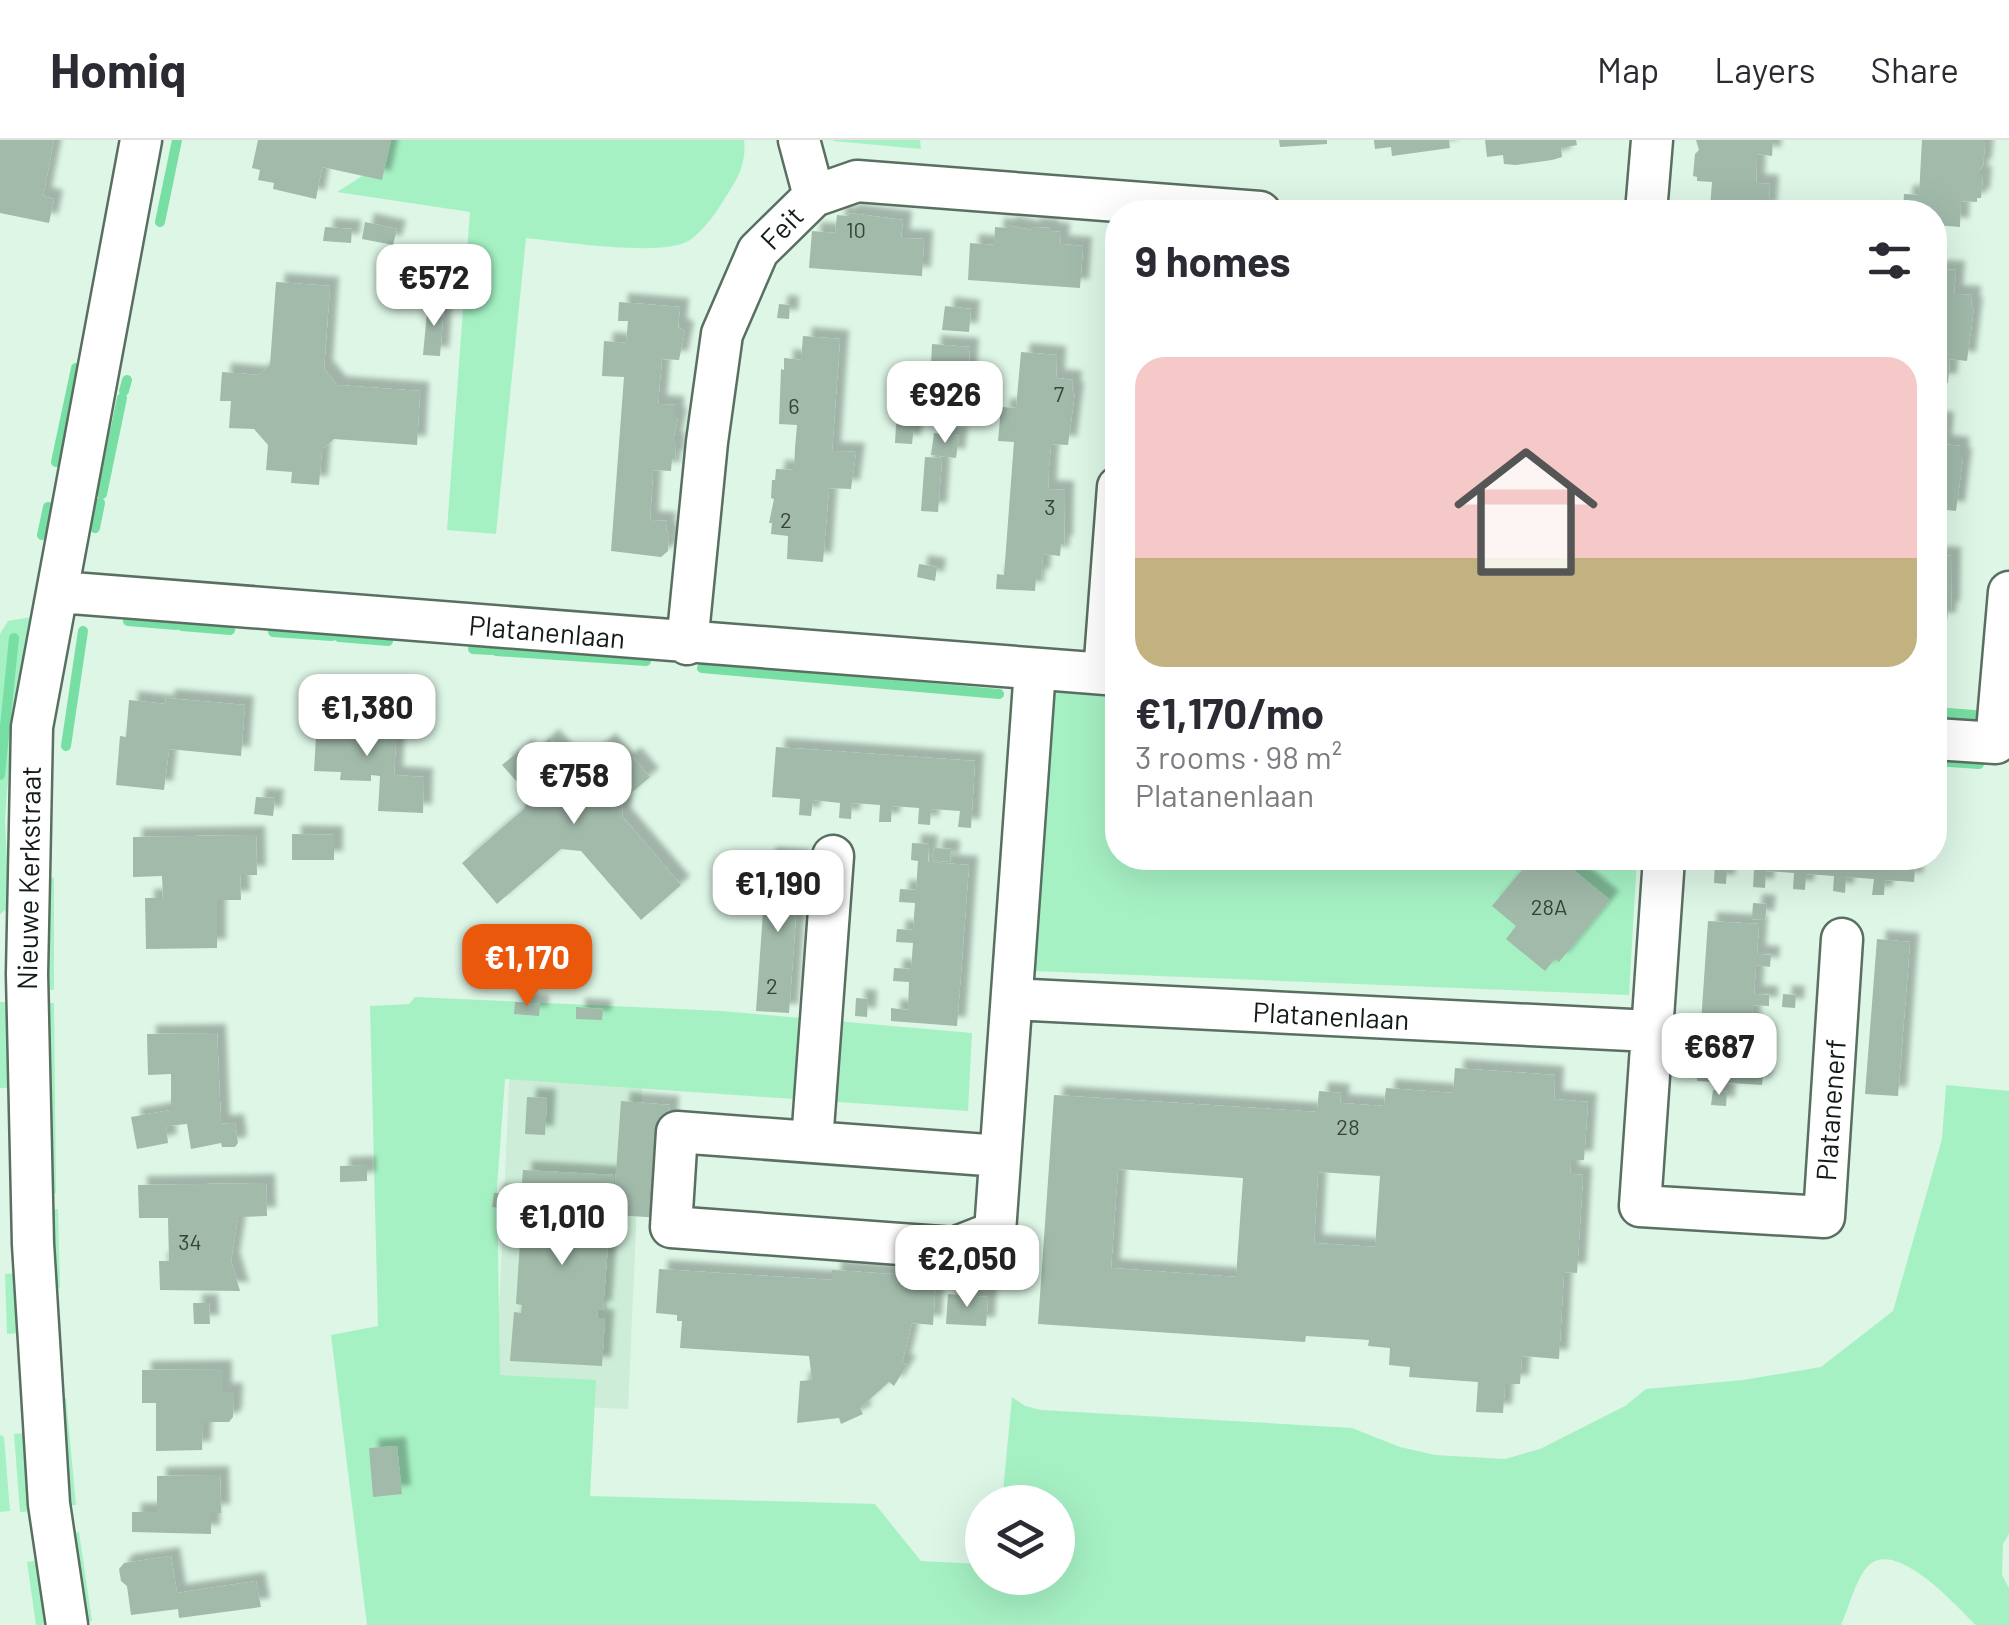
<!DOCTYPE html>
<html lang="en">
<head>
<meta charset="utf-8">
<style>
	:root { --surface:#fff; --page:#f2f2f3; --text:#2b2b33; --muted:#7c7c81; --line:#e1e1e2; --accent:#ea580c }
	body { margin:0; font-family:Barlow,sans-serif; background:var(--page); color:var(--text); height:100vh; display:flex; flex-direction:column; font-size:38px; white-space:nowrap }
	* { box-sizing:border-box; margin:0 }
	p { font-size:32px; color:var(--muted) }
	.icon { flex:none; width:55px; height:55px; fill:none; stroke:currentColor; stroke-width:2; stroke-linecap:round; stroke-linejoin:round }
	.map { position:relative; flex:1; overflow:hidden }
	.drawer { position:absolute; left:1105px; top:60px; width:842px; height:670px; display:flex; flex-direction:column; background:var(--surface); border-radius:40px; box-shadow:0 10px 40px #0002 }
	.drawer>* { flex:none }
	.fabs { position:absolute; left:965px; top:1345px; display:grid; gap:20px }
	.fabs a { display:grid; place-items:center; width:110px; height:110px; border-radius:50%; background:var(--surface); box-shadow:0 10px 40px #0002; font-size:50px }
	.price { position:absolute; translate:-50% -85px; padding:0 22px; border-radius:20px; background:#fff; color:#222; font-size:32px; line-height:65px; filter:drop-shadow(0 2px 5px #0008) }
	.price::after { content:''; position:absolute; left:50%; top:60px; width:30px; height:22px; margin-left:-15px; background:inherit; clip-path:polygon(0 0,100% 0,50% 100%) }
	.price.selected { background:var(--accent); color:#fff }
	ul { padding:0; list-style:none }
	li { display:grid; align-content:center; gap:20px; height:530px; padding:0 30px }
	li span { display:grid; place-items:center; height:310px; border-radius:30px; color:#555 }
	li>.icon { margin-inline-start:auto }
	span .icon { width:180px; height:180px; fill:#fffc; stroke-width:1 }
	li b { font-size:42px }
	h2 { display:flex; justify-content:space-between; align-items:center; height:120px; padding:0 30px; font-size:42px }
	header { display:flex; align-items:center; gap:60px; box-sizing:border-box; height:140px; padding:0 50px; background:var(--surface); border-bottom:2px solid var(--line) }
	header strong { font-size:48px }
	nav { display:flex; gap:55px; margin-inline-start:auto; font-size:35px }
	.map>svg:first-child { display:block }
	.built { fill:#cdedd8 }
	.green { fill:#a6f1c4 }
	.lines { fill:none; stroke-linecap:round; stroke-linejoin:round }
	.stream { stroke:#78dfa4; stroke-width:10 }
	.building { fill:#a1baaa; fill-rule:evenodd; filter:url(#shadow) }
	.minor-casing { stroke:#596f61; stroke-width:45 }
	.minor { stroke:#fff; stroke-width:40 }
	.labels { text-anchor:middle; stroke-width:8; stroke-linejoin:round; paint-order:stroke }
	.number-label { font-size:22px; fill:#36433b }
	.street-label { font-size:28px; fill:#121b16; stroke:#fff }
</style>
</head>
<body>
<header>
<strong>Homiq</strong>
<nav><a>Map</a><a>Layers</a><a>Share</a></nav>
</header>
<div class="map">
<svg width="2009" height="1485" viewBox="0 0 2009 1485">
	<defs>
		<filter id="shadow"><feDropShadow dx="9" dy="-9" stdDeviation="2.5" flood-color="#0004"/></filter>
	</defs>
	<rect width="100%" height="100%" fill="#ddf6e6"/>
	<path class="built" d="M510 923 643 929 628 1269 495 1263Z"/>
	<path class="green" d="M382 0H744C747 23 737 40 725 58 716 73 704 90 690 100 664 118 559 101 526 98L496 394 447 390 470 72 337 52 373 29Z
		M833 0H920L921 9 834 1Z
		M32 477 11 600 5 679 9 767 0 774V494L8 481Z
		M1051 551 1117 555 1118 718H1637L1629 855 1033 831Z
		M54 737V850L42 849 43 743Z
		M415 857 722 871 972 893 968 971 505 939 497 1048 500 1235 596 1240 590 1356 875 1364 921 1421 982 1424V1438H1058V1362H1002L1012 1257 1025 1266 1041 1270 1352 1288 1400 1307 1435 1315 1505 1319 1540 1309 1625 1266 1646 1249 1743 1240 1821 1227 1893 1171 1942 999 1946 945 2009 951V1394L2003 1404 2002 1435 2009 1448V1485H1976C1957 1467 1895 1396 1867 1427 1855 1441 1849 1468 1841 1485H367L331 1195 378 1186 370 866 409 864Z
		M0 862H12L13 948H0Z
		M42 863H54L56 1053H44Z
		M58 1069 60 1148 48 1149 45 1070Z
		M19 1133 22 1193 7 1194 5 1134Z
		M66 1258 76 1365 63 1366 54 1259Z
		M27 1293 34 1371 20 1372 14 1294Z
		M0 1295 4 1297 10 1371 0 1372Z
		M79 1392 92 1481 80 1483 67 1394Z
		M40 1420 49 1485H36L27 1422Z"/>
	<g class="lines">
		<path class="stream" d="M160 82 177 0
			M124 251 127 240
			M56 322 76 228
			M102 354 122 258
			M95 388 100 363
			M42 395 48 367
			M128 481 176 485
			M182 486 230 490
			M273 492 332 496
			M339 497 388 501
			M473 509 491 510
			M496 511 646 521
			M702 528 999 554
			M1935 572 1974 575
			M66 606 83 491
			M1935 621 1979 624
			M0 635 14 498"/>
	</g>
	<path class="building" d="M0 0H54L43 56 54 59 49 83 0 73Z
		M258 0H391L382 40 322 27 316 59 273 49 274 43 258 40 260 30 252 28Z
		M1279 0H1327V4L1280 7Z
		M1374 0H1449L1450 8 1392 16 1391 7 1375 9Z
		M1485 0H1576L1577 5 1561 8 1562 17 1552 20 1516 25 1504 24 1503 15 1487 17Z
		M1696 0H1773L1772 16 1757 14 1756 43 1770 44 1768 72 1710 68 1712 42 1697 41V37L1693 36 1695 14 1699 10Z
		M1922 0H1981L1985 4 1983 26 1979 31V35H1983L1981 58H1977V62L1961 61 1960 87 1935 85V72H1903L1904 54 1919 55Z
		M849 73 903 80 901 98 924 99 922 136 809 128 812 91 835 93 837 75 848 76Z
		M365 82 397 89 393 105 362 99Z
		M1007 85 1031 90V87L1050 88 1049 91 1061 92 1060 104 1083 106 1080 148 968 140 970 103 994 105 995 87 1007 88Z
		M325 87 352 89 351 103 323 101Z
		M1935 129 1956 130 1954 154 1972 155 1971 166H1974L1967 221 1950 219 1948 243 1935 242Z
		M276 142 330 146 324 229 337 245 420 251 417 305 334 299 322 309 319 345 291 343 292 332 266 330 268 305 254 289 229 288 231 261H220L222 232 258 235 270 225Z
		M428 162 444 164 440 216 423 215Z
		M619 162 680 167 678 187 685 191 679 220 662 219 658 264 675 265V277H678L673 301H676L675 320 672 319 671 331 653 330 650 380 667 381 666 392 669 393 668 411 661 417 611 411 624 237 602 236 604 201 626 203 628 181H618Z
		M779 164 790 165 789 179 777 178Z
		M945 166 971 169 969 192 942 190Z
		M803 196 840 199 832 311 856 312 851 349 829 348 823 422 787 419 788 396 771 394 772 383H769L774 359 771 358 772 340H775L776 329 794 330 795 308 797 285 779 284 781 229 784 230V218L801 220Z
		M932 204 970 207 967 252 930 249Z
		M1021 212 1057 215 1056 238 1073 240 1072 251H1075L1068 305 1051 304 1049 326 1048 349 1065 350 1064 405 1061 404 1060 416 1043 414 1041 438H1036L1035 451 996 449 997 434 1004 435 1014 302 998 301 1001 267 1016 268Z
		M1935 280 1945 281 1943 304 1960 306V317H1963L1956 371 1938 369V377H1935Z
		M896 284 914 286 912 304 895 303Z
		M934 293 959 296 956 318 931 315Z
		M925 317 942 318 938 372 921 371Z
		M1935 415 1952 416 1951 471 1948 470 1947 482 1935 481Z
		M919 424 937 427 935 441 917 437Z
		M166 558 245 565 241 616 169 609 164 650 116 645 120 596 126 597 129 560 165 564Z
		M345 572 372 574V581L397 582 394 635 424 637 423 673 378 671 380 636 371 635V641L340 640 341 632 314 631 317 578 345 579Z
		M550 598 568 618 587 619 607 602 624 622 632 616 650 637 623 660 622 676 681 745 641 780 581 711 561 709 497 764 462 723 525 668 527 653 502 625 524 607 531 615Z
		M776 607 975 621 971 688 958 687 960 671 931 669 930 685 918 684 919 668 892 666 891 682H879L880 665 852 663 851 679 839 678 840 663 813 660 811 676 799 675 800 659 772 657Z
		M256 657 275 658 273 676 254 674Z
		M292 694 334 695V720H292Z
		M256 695 257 735H240L241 760H217V808L146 809 145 758H163L162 736 133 737V697Z
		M912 703 929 704 928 722 969 725 957 886 891 881V868L908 870 909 842 893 841 894 828 911 829 913 803 896 802 897 789 913 790 915 763 899 762 900 749 916 750 918 721 911 720Z
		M934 708 951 709 950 722 932 720Z
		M767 716 800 719 789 873 756 871Z
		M1532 718H1559L1610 760 1559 822 1555 819 1545 831 1506 799 1516 786 1492 766Z
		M1715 718H1916L1914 742 1885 740 1884 755H1872L1874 739 1846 737 1845 753 1833 751 1834 736 1806 734 1805 750 1793 749 1794 733 1766 731 1765 748 1753 747 1754 730 1727 728 1726 744 1714 743Z
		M1753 763 1767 764 1765 780 1752 779Z
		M1708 781 1759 784 1757 814 1771 815 1770 827 1756 825 1754 854 1769 855V866L1753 865 1751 893 1766 894 1765 906 1750 905 1748 933 1763 934 1762 945 1697 941Z
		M1877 799 1910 802 1898 956 1865 954Z
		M1783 854 1796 855 1795 868 1782 867Z
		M856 858 868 859 867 877 855 876Z
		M515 862 540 864 539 876 514 874Z
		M576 867 603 869 602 880 576 879Z
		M217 893 221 984 235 983 238 1003 235 1007H222L221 1003 191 1009 187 984 166 986 168 1003 137 1009 131 977 171 970V934L148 935 147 894Z
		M1455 928 1555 935 1554 959 1588 962 1584 1020H1571L1570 1034 1583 1035 1577 1133 1564 1132 1559 1219 1522 1216 1520 1244H1505L1503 1273 1476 1272 1478 1242 1409 1237 1410 1227 1389 1225 1390 1208 1368 1206 1369 1200 1306 1196 1305 1202 1038 1184 1054 955 1317 972 1319 951 1341 953 1340 963 1384 966 1386 948 1453 953ZM1118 1029 1243 1038 1236 1137 1111 1128ZM1318 1032 1380 1036 1375 1107 1314 1103Z
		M1713 950 1727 952 1726 966 1711 965Z
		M527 957 547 958 545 995 525 994Z
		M621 961 670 965 663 1078 613 1075Z
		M367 1025V1041L340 1042V1026Z
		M523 1030 614 1035 611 1084 603 1083V1092H609L603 1170H598L597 1178H605L602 1226 510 1221 514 1172 521 1173 522 1165 516 1164 521 1086 526 1087 527 1078H519Z
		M266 1043 267 1076 238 1077 231 1121 240 1151 160 1150 159 1121H169L168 1078H139L138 1045Z
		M494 1053 511 1054 510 1069 492 1067Z
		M659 1129 832 1140V1130L936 1137 933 1185 912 1183 902 1223 907 1225 894 1246 889 1242 860 1268 863 1274 841 1284 839 1278 797 1283 800 1241 812 1240 809 1216 680 1208 682 1181H677V1175L656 1173Z
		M948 1154 988 1157 986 1186 946 1184Z
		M193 1163H209L210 1184H194Z
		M223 1229V1252H234L233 1277 229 1282H203L202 1310 156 1311V1263H142V1230Z
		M397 1306 402 1354 373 1357 369 1308Z
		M220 1335 221 1373H211V1394L132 1392V1372H157V1336Z
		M171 1416 177 1453 256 1441 261 1467 179 1478 178 1469 131 1475 127 1446 121 1441 119 1429 124 1423Z"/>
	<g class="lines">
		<g class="minor-casing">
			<path id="minor" d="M799 0 814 56
				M1646 72 1652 0
				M59 452 1118 535
				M687 504 707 302 722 194 758 111 814 56 857 41 1260 72
				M1104 534 1118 347
				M1935 599 1996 603 2009 452
				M1664 718 1640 1066 1824 1077 1842 799
				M1012 859 1651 891
				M812 1002 833 716
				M1000 1016 677 992 671 1087 954 1108 995 1092 1035 529
				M67 1485 49 1364 33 1104 27 834 32 587 141 0"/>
		</g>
		<use href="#minor" class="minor"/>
	</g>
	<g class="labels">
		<g class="number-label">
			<text x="856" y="98">10</text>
			<text x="1059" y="262">7</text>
			<text x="794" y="274">6</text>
			<text x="1050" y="375">3</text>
			<text x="786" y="388">2</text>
			<text x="1549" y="775">28A</text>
			<text x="772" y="854">2</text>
			<text x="1348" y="995">28</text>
			<text x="190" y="1110">34</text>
		</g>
		<g class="street-label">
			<text transform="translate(782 88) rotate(-46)" y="10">Feit</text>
			<text transform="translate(547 492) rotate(5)" y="10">Platanenlaan</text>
			<text transform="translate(29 738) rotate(-89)" y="10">Nieuwe Kerkstraat</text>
			<text transform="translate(1331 876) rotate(3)" y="10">Platanenlaan</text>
			<text transform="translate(1831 970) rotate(-86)" y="10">Platanenerf</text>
		</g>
	</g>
</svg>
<div class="fabs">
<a><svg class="icon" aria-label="layers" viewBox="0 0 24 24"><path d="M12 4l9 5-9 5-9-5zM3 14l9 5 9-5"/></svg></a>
</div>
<b class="price" style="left:434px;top:189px">€572</b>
<b class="price" style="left:945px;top:306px">€926</b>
<b class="price" style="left:367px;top:619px">€1,380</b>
<b class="price" style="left:574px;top:687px">€758</b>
<b class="price" style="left:778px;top:795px">€1,190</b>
<b class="price selected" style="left:527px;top:869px">€1,170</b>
<b class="price" style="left:1719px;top:958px">€687</b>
<b class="price" style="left:562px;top:1128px">€1,010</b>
<b class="price" style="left:967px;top:1170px">€2,050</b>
<section class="drawer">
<h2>9 homes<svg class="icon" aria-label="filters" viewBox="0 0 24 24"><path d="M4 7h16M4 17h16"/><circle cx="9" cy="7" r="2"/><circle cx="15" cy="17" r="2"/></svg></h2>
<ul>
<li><span style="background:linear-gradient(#f6c9c9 65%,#c2b280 0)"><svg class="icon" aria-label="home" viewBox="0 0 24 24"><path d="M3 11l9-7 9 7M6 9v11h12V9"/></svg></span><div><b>€1,170/mo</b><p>3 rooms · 98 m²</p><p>Platanenlaan</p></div></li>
</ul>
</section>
</div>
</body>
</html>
